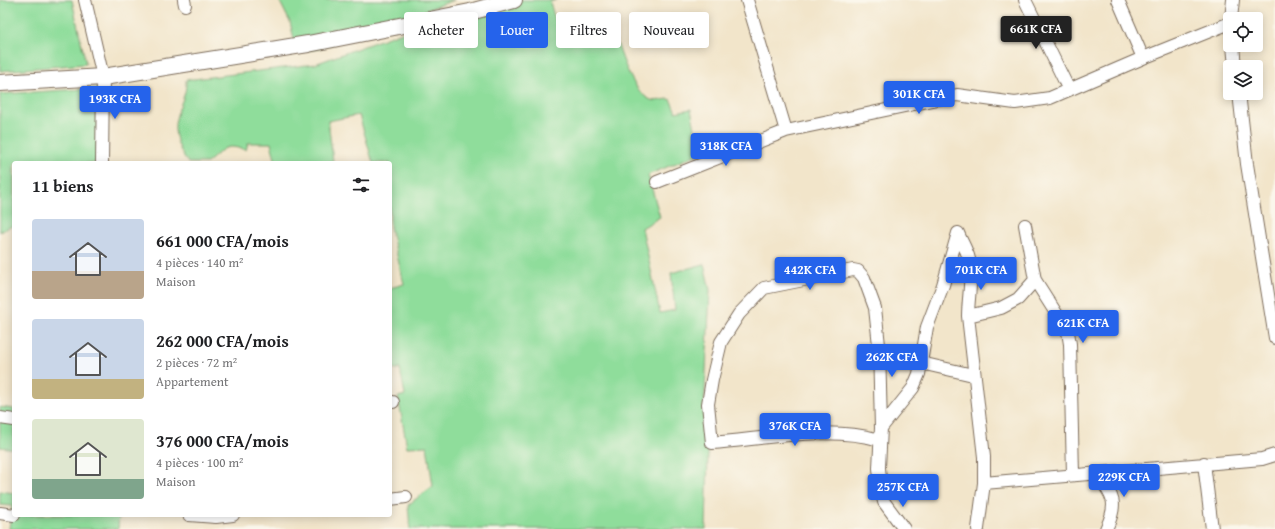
<!DOCTYPE html>
<html lang="fr">
<head>
<meta charset="utf-8">
<style>
	:root { --surface:#fff; --page:#f2f2f2; --text:#202124; --muted:#757577; --accent:#2563eb }
	body { margin:0; font-family:"Gentium Book Plus",serif; background:var(--page); color:var(--text); height:100vh; display:flex; flex-direction:column; font-size:15px; white-space:nowrap }
	* { box-sizing:border-box; margin:0 }
	p { font-size:13px; color:var(--muted) }
	.icon { flex:none; width:22px; height:22px; fill:none; stroke:currentColor; stroke-width:2; stroke-linecap:round; stroke-linejoin:round }
	.map { position:relative; flex:1; overflow:hidden }
	.details { position:absolute; left:12px; top:161px; width:380px; height:356px; display:flex; flex-direction:column; background:var(--surface); border-radius:4px; box-shadow:0 2px 10px #0003 }
	.details>* { flex:none }
	.guide { position:absolute; left:404px; top:12px; width:380px; height:36px; display:flex; gap:8px }
	.buttons { position:absolute; left:1223px; top:12px; display:grid; gap:8px }
	.buttons a { display:grid; place-items:center; width:40px; height:40px; border-radius:4px; background:var(--surface); box-shadow:0 2px 10px #0003; font-size:20px }
	.price { position:absolute; translate:-50% -34px; padding:0 9px; border-radius:4px; background:var(--accent); color:#fff; font-size:13px; line-height:26px; filter:drop-shadow(0 1px 2px #0008) }
	.price::after { content:''; position:absolute; left:50%; top:24px; width:12px; height:9px; margin-left:-6px; background:inherit; clip-path:polygon(0 0,100% 0,50% 100%) }
	.price.on { background:#222; color:#fff }
	ul { padding:0; list-style:none }
	li { display:flex; align-items:center; gap:12px; height:100px; padding:0 20px }
	li span { display:grid; place-items:center; flex:none; width:112px; height:80px; border-radius:4px; color:#555 }
	li>.icon { margin-inline-start:auto }
	span .icon { width:48px; height:48px; fill:#fffc; stroke-width:1 }
	li b { font-size:17px }
	h2 { display:flex; justify-content:space-between; align-items:center; height:48px; padding:0 20px; font-size:17px }
	.tag { padding:0 14px; border-radius:4px; background:var(--surface); box-shadow:0 2px 10px #0003; font-size:14px; line-height:36px }
	.tag.on { background:var(--accent); color:#fff }
	.map>svg:first-child { display:block }
	.green { fill:#8fdd9b; stroke:#65845c }
	.lines { fill:none; stroke-linecap:round; stroke-linejoin:round }
	.minor-casing { stroke:#7b6b5a; stroke-width:14 }
	.tertiary-casing { stroke:#7b6b5a; stroke-width:18 }
	.minor { stroke:#fff; stroke-width:12 }
	.tertiary { stroke:#fff; stroke-width:16 }
</style>
</head>
<body>
<div class="map">
<svg width="1275" height="529" viewBox="0 0 1275 529">
	<rect width="100%" height="100%" fill="#fbf7ec"/>
	<filter id="ink" filterUnits="userSpaceOnUse"><feTurbulence type="fractalNoise" baseFrequency=".025" numOctaves="2"/><feDisplacementMap in="SourceGraphic" scale="8" xChannelSelector="R" yChannelSelector="G"/><feConvolveMatrix kernelMatrix="1 2 1 2 8 2 1 2 1" color-interpolation-filters="sRGB"/></filter>
	<filter id="wash" filterUnits="userSpaceOnUse"><feTurbulence type="fractalNoise" baseFrequency=".012" numOctaves="4" result="noise"/><feDisplacementMap in="SourceGraphic" scale="16" xChannelSelector="R" yChannelSelector="G"/><feGaussianBlur stdDeviation="0.9" result="paint"/><feColorMatrix in="noise" values="0 0 0 0 0 0 0 0 0 0 0 0 0 0 0 0 0 1.4 0 .05"/><feComposite in="paint" operator="in"/></filter>
	<g filter="url(#wash)">
		<rect width="100%" height="100%" fill="#f2e5ca"/>
		<path class="green" d="M0 0H72L86 64 0 71Z
			M279 0H454L319 49 297 52 290 22Z
			M490 0H556L550 2 555 20 567 18 573 30 585 37 613 30C619 48 631 92 651 100 656 102 664 99 670 99L676 112 691 109 696 134 710 132 712 148 648 175 660 217 642 228 660 313 675 310 671 273 704 264 710 290 704 411 708 454 706 529H410L408 505 433 486 427 446 407 447 398 397 405 395 400 369H390V288L404 284 390 227V163H373L359 115 328 121 333 161 321 163H276L271 143H248L246 150C222 143 225 149 207 163H188C180 151 172 134 176 119 179 104 187 96 186 80L315 64Z
			M100 88 97 163H14V225L0 232V94Z
			M0 407 14 409V449L0 447Z
			M0 491 14 493V515H119L118 529H9L12 506 0 505Z"/>
	</g>
	<g filter="url(#ink)">
		<g class="lines">
			<g class="minor-casing">
				<path id="minor" d="M85 0 103 77 102 163
					M184 0 185 5
					M747 0 786 131
					M1025 0 1069 90
					M1118 0 1143 58
					M1231 19 1233 0
					M1233 45 1235 67
					M1239 93 1247 164 1275 338
					M657 182 786 131 957 95 1015 103 1050 98 1143 58 1230 23
					M1025 225 1035 280 1068 332 1070 344 1073 475
					M958 233C961 241 967 250 969 259 973 277 968 298 968 316L1001 308 1018 299 1035 280
					M968 316 984 457V483L978 529
					M921 363 973 375
					M390 402H393
					M0 418 14 420
					M881 428 913 388 919 374 927 327 943 285 958 233
					M880 440C830 425 764 439 712 443L708 404 712 380 721 342 739 314 764 288 853 270 858 271 864 278 875 308 879 345 881 428 879 468 881 489 884 502 904 529
					M1204 463 1212 529
					M1096 473C1113 496 1119 502 1106 529
					M984 483 1262 459 1275 455
					M390 499 406 497
					M0 513 14 515
					M189 515 216 517 233 515"/>
			</g>
			<g class="tertiary-casing">
				<path id="tertiary" d="M0 83 103 77 308 44 470 12 514 0"/>
			</g>
			<use href="#minor" class="minor"/>
			<use href="#tertiary" class="tertiary"/>
		</g>
	</g>
</svg>
<div class="buttons">
<a><svg class="icon" aria-label="locate" viewBox="0 0 24 24"><circle cx="12" cy="12" r="6"/><path d="M12 2v4M12 18v4M2 12h4M18 12h4"/></svg></a>
<a><svg class="icon" aria-label="layers" viewBox="0 0 24 24"><path d="M12 4l9 5-9 5-9-5zM3 14l9 5 9-5"/></svg></a>
</div>
<b class="price on" style="left:1036px;top:50px">661K CFA</b>
<b class="price" style="left:919px;top:115px">301K CFA</b>
<b class="price" style="left:115px;top:120px">193K CFA</b>
<b class="price" style="left:726px;top:167px">318K CFA</b>
<b class="price" style="left:810px;top:291px">442K CFA</b>
<b class="price" style="left:981px;top:291px">701K CFA</b>
<b class="price" style="left:1083px;top:344px">621K CFA</b>
<b class="price" style="left:892px;top:378px">262K CFA</b>
<b class="price" style="left:795px;top:447px">376K CFA</b>
<b class="price" style="left:1124px;top:498px">229K CFA</b>
<b class="price" style="left:903px;top:508px">257K CFA</b>
<div class="guide">
<a class="tag">Acheter</a>
<a class="tag on">Louer</a>
<a class="tag">Filtres</a>
<a class="tag">Nouveau</a>
</div>
<section class="details">
<h2>11 biens<svg class="icon" aria-label="filters" viewBox="0 0 24 24"><path d="M4 7h16M4 17h16"/><circle cx="9" cy="7" r="2"/><circle cx="15" cy="17" r="2"/></svg></h2>
<ul>
<li><span style="background:linear-gradient(#c9d6e8 65%,#b9a48a 0)"><svg class="icon" aria-label="home" viewBox="0 0 24 24"><path d="M3 11l9-7 9 7M6 9v11h12V9"/></svg></span><div><b>661 000 CFA/mois</b><p>4 pièces · 140 m²</p><p>Maison</p></div></li>
<li><span style="background:linear-gradient(#c9d6e8 75%,#c2b280 0)"><svg class="icon" aria-label="home" viewBox="0 0 24 24"><path d="M3 11l9-7 9 7M6 9v11h12V9"/></svg></span><div><b>262 000 CFA/mois</b><p>2 pièces · 72 m²</p><p>Appartement</p></div></li>
<li><span style="background:linear-gradient(#dfe7d0 75%,#7fa58c 0)"><svg class="icon" aria-label="home" viewBox="0 0 24 24"><path d="M3 11l9-7 9 7M6 9v11h12V9"/></svg></span><div><b>376 000 CFA/mois</b><p>4 pièces · 100 m²</p><p>Maison</p></div></li>
</ul>
</section>
</div>
</body>
</html>
